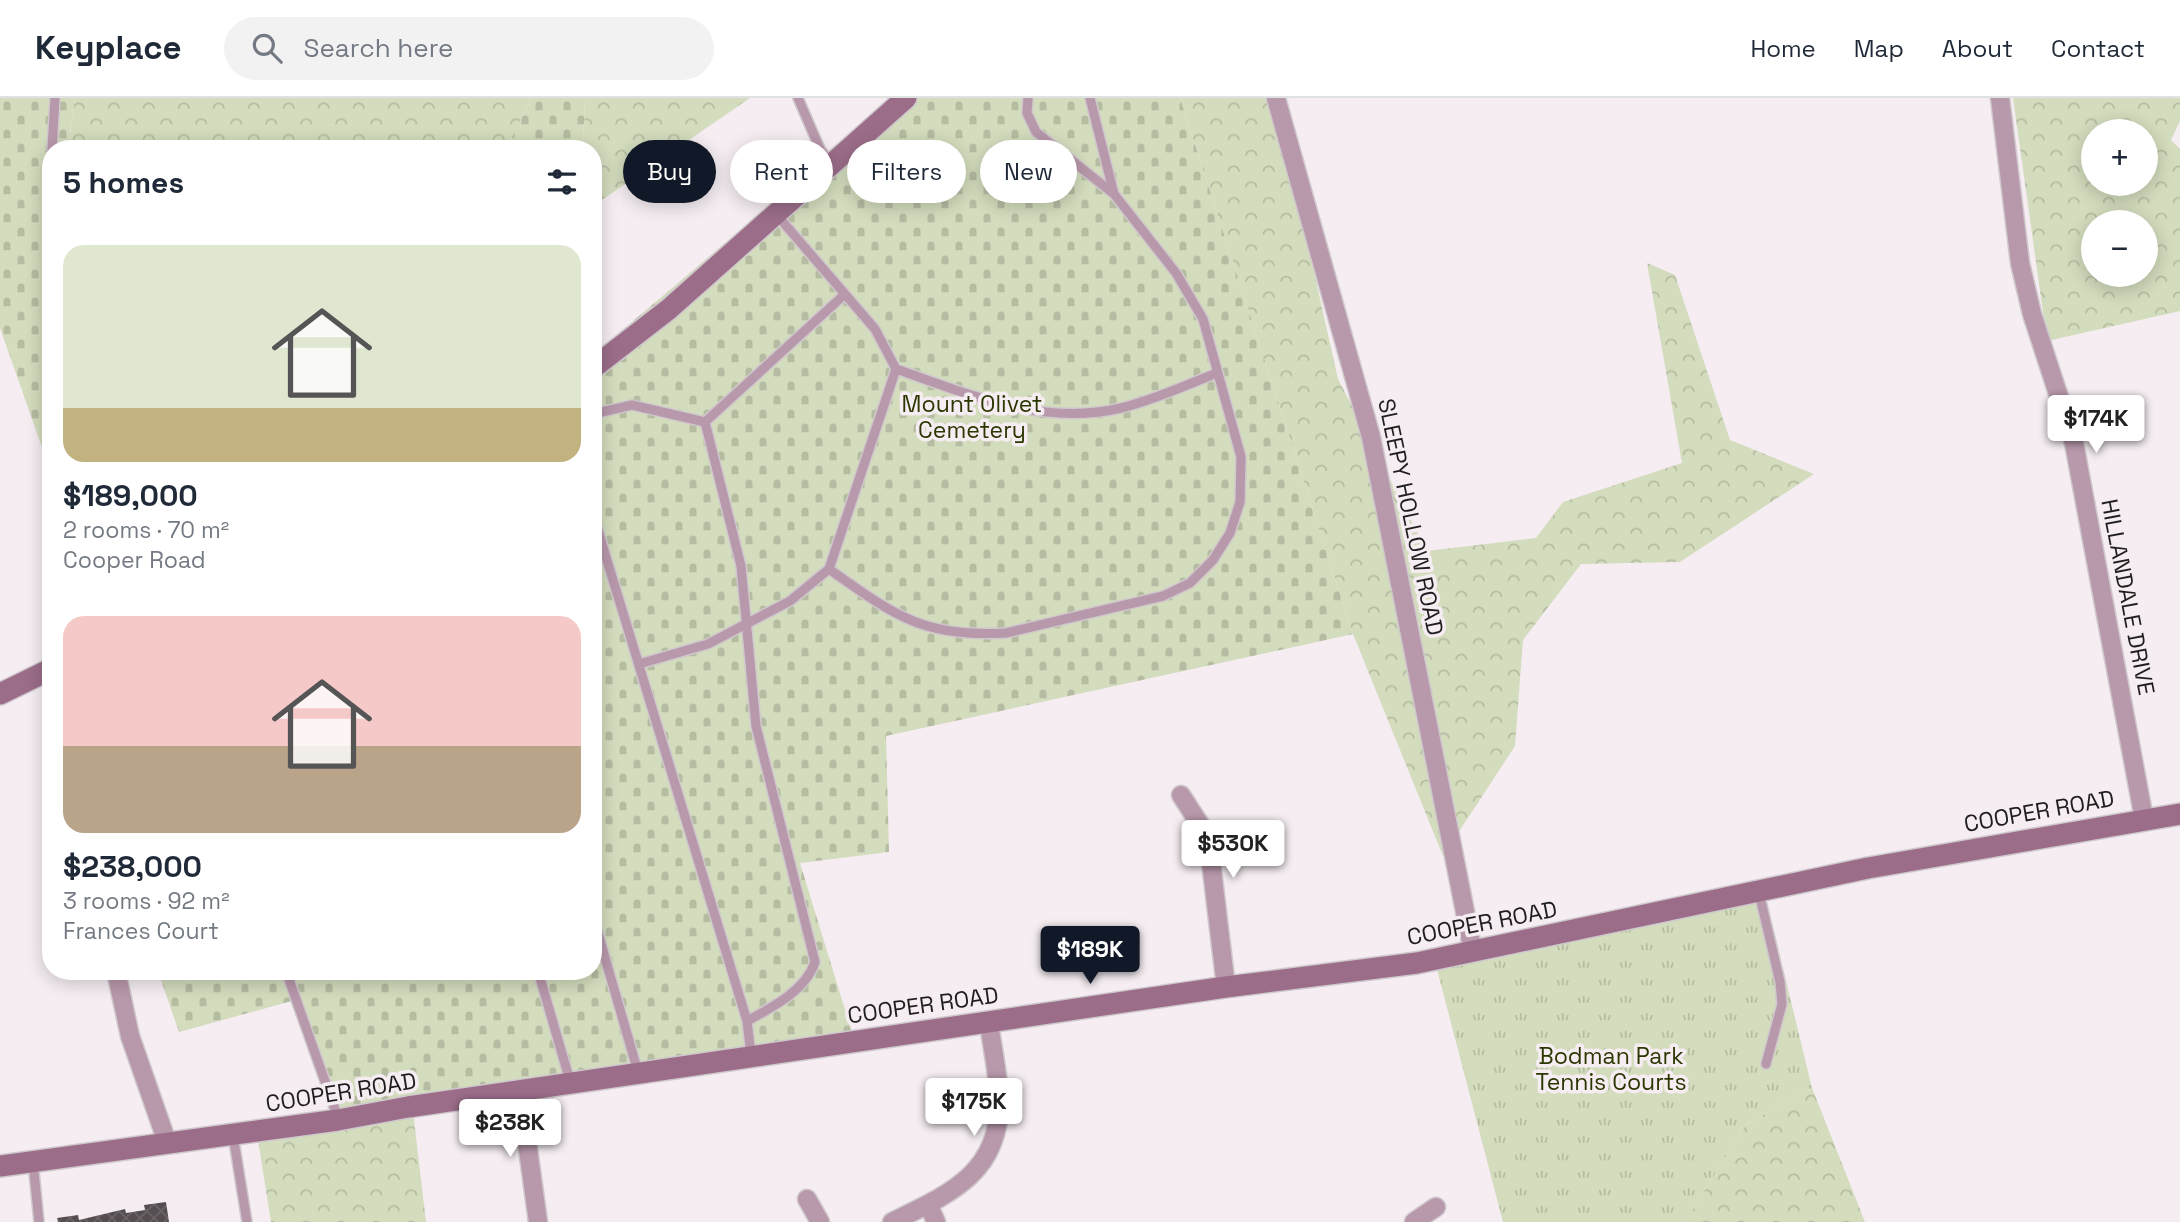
<!DOCTYPE html>
<html lang="en">
<head>
<meta charset="utf-8">
<style>
	:root { --surface:#fff; --page:#f2f2f3; --text:#1f2937; --muted:#747a83; --line:#e0e1e3; --accent:#111827 }
	body { margin:0; font-family:"Space Grotesk",sans-serif; background:var(--page); color:var(--text); height:100vh; display:flex; flex-direction:column; font-size:26px; white-space:nowrap }
	* { box-sizing:border-box; margin:0 }
	p { font-size:23px; color:var(--muted) }
	.icon { flex:none; width:38px; height:38px; fill:none; stroke:currentColor; stroke-width:2; stroke-linecap:round; stroke-linejoin:round }
	.map { position:relative; flex:1; overflow:hidden }
	.sheet { position:absolute; left:42px; top:42px; width:560px; height:840px; display:flex; flex-direction:column; background:var(--surface); border-radius:28px; box-shadow:0 4px 18px #0003 }
	.sheet>* { flex:none }
	.hud { position:absolute; left:623px; top:42px; width:665px; height:63px; display:flex; gap:14px }
	.tools { position:absolute; left:2081px; top:21px; display:grid; gap:14px }
	.tools a { display:grid; place-items:center; width:77px; height:77px; border-radius:50%; background:var(--surface); box-shadow:0 4px 18px #0003; font-size:35px }
	.price { position:absolute; translate:-50% -60px; padding:0 16px; border-radius:7px; background:#fff; color:#222; font-size:23px; line-height:46px; filter:drop-shadow(0 2px 4px #0008) }
	.price::after { content:''; position:absolute; left:50%; top:42px; width:21px; height:16px; margin-left:-10px; background:inherit; clip-path:polygon(0 0,100% 0,50% 100%) }
	.price.active { background:var(--accent); color:#fff }
	ul { padding:0; list-style:none }
	li { display:grid; align-content:center; gap:14px; height:371px; padding:0 21px }
	li span { display:grid; place-items:center; height:217px; border-radius:21px; color:#555 }
	li>.icon { margin-inline-start:auto }
	span .icon { width:126px; height:126px; fill:#fffc; stroke-width:1 }
	li b { font-size:30px }
	h2 { display:flex; justify-content:space-between; align-items:center; height:84px; padding:0 21px; font-size:30px }
	.chip { padding:0 24px; border-radius:32px; background:var(--surface); box-shadow:0 4px 18px #0003; font-size:24px; line-height:63px }
	.chip.active { background:var(--accent); color:#fff }
	header { display:flex; align-items:center; gap:42px; box-sizing:border-box; height:98px; padding:0 35px; background:var(--surface); border-bottom:2px solid var(--line) }
	header strong { font-size:33px }
	nav { display:flex; gap:38px; margin-inline-start:auto; font-size:24px }
	.search { width:490px; height:63px; background:var(--page); display:flex; align-items:center; gap:18px; box-sizing:border-box; padding:0 24px; border-radius:38px; color:var(--muted); font-size:26px }
	.map>svg:first-child { display:block }
	.grass { fill:url(#grass-tufts) }
	.forest { fill:url(#forest-crowns); fill-rule:evenodd }
	.cemetery { fill:url(#cemetery-stones) }
	.building { fill:url(#building-cross-hatch) }
	.lines { fill:none; stroke-linecap:round; stroke-linejoin:round }
	.lane-casing { stroke:#cfc8cc; stroke-width:12 }
	.street-casing { stroke:#cfc8cc; stroke-width:21 }
	.secondary-casing { stroke:#cfc8cc; stroke-width:24 }
	.lane { stroke:#b898ab; stroke-width:9 }
	.street { stroke:#b898ab; stroke-width:18 }
	.secondary { stroke:#9b6d89; stroke-width:21 }
	.labels { text-anchor:middle; stroke-width:7; stroke-linejoin:round; paint-order:stroke }
	.park-label { font-size:23px; fill:#2b3601; stroke:#f5edf2 }
	.street-label { font-size:23px; fill:#201d1f; stroke:#f5edf2 }
</style>
</head>
<body>
<header>
<strong>Keyplace</strong>
<div class="search"><svg class="icon" aria-label="search" viewBox="0 0 24 24"><circle cx="10" cy="10" r="6"/><path d="M15 15l6 6"/></svg>Search here</div>
<nav><a>Home</a><a>Map</a><a>About</a><a>Contact</a></nav>
</header>
<div class="map">
<svg width="2180" height="1124" viewBox="0 0 2180 1124">
	<defs>
		<pattern id="grass-tufts" width="24" height="20" patternUnits="userSpaceOnUse" patternTransform="scale(1.75)"><rect width="24" height="20" fill="#d3dcbd"/><path d="M3 7l-1-3M5 7V3M7 7l1-3M15 17l-1-3M17 17v-4M19 17l1-3" fill="none" stroke="#b5bca2"/></pattern>
		<pattern id="forest-crowns" width="20" height="18" patternUnits="userSpaceOnUse" patternTransform="scale(1.75)"><rect width="20" height="18" fill="#d3dcbd"/><path d="M2 6a3 3 0 1 1 6 0M12 15a3 3 0 1 1 6 0" fill="none" stroke="#b5bca2"/></pattern>
		<pattern id="cemetery-stones" width="16" height="16" patternUnits="userSpaceOnUse" patternTransform="scale(1.75)"><rect width="16" height="16" fill="#d3dcbd"/><path d="M2 7V4a2 2 0 0 1 4 0v3zM10 15v-3a2 2 0 0 1 4 0v3z" fill="#b5bca2"/></pattern>
		<pattern id="building-cross-hatch" width="8" height="8" patternUnits="userSpaceOnUse" patternTransform="scale(1.75)"><rect width="8" height="8" fill="#544d51"/><path d="M0 0l8 8M0 8l8-8" fill="none" stroke="#696366"/></pattern>
	</defs>
	<rect width="100%" height="100%" fill="#f5edf2"/>
	<path class="grass" d="M1765 796 1812 990 1746 1026 1685 1124H1503L1434 860Z"/>
	<path class="forest" d="M75 0H532L506 51H68Z
		M585 0H750L593 108V51H583Z
		M1180 0H1275L1338 281 1427 453 1536 440 1563 404 1682 365 1647 165 1675 177 1730 342 1814 376 1680 464 1581 466 1523 542 1515 648 1443 758 1353 536Z
		M2013 0H2180V23L2171 42 2180 51V213L2047 243ZM2093 33H2146V86H2093ZM2093 124H2146V177H2093Z
		M1812 990 1865 1124H1685L1746 1026Z
		M412 1005 426 1124H271L256 1029Z"/>
	<path class="cemetery" d="M0 0H75L68 51H51V375L0 230Z
		M532 0H585L583 51H506Z
		M896 0H1180L1353 536 886 638 889 754 800 765 854 941 340 1017 299 901 179 934 158 873H593V257Z"/>
	<path class="building" d="M166 1104 169 1124H58L57 1120 78 1117 79 1122 125 1111 126 1115 145 1112 144 1107Z"/>
	<g class="lines">
		<g class="lane-casing">
			<path id="lane" d="M798 0 820 51 831 67
				M1028 0 1027 15 1036 34 1114 96 1090 0
				M52 51 55 0
				M51 68V104
				M776 116 875 231 896 271C969 296 1042 329 1121 310 1154 302 1186 287 1217 275
				M593 316 632 307 705 324 845 196
				M705 324 741 468 756 628 815 864C806 892 773 909 747 923
				M593 416 747 923 751 957
				M829 471C894 517 923 540 1006 535L1163 498 1190 485 1213 462 1230 435 1240 404 1241 359 1203 221 1176 175 1114 96
				M639 566 708 546 790 503 829 471 896 271
				M1759 795 1780 884 1782 906 1766 966
				M593 818 638 974
				M286 873 338 1020
				M538 873 570 983
				M233 1037 247 1124
				M33 1064 39 1124"/>
		</g>
		<g class="street-casing">
			<path id="street" d="M1276 0 1371 339 1473 854
				M2000 0 2020 165 2032 216 2074 345 2144 721
				M1181 697 1208 739 1226 889
				M116 873 130 938 167 1044
				M520 993 538 1124
				M807 1101 820 1124
				M928 1106 936 1124
				M892 1124C947 1097 1000 1076 999 1004 999 977 992 951 989 924
				M1414 1124 1436 1109"/>
		</g>
		<g class="secondary-casing">
			<path id="secondary" d="M593 270 669 211 906 0
				M0 596 51 571
				M0 1068 338 1022 408 1009 1226 889 1417 865 1868 770 2180 716"/>
		</g>
		<use href="#lane" class="lane"/>
		<use href="#street" class="street"/>
		<use href="#secondary" class="secondary"/>
	</g>
	<g class="labels">
		<g class="park-label">
			<text x="972" y="314">Mount Olivet<tspan x="972" dy="26">Cemetery</tspan></text>
			<text x="1611" y="966">Bodman Park<tspan x="1611" dy="26">Tennis Courts</tspan></text>
		</g>
		<g class="street-label">
			<text transform="translate(1411 419) rotate(78)" y="8">SLEEPY HOLLOW ROAD</text>
			<text transform="translate(2128 499) rotate(79)" y="8">HILLANDALE DRIVE</text>
			<text transform="translate(2039 713) rotate(-10)" y="8">COOPER ROAD</text>
			<text transform="translate(1482 825) rotate(-11)" y="8">COOPER ROAD</text>
			<text transform="translate(923 907) rotate(-8)" y="8">COOPER ROAD</text>
			<text transform="translate(341 994) rotate(-9)" y="8">COOPER ROAD</text>
		</g>
	</g>
</svg>
<div class="tools">
<a>+</a>
<a>−</a>
</div>
<b class="price" style="left:2096px;top:357px">$174K</b>
<b class="price" style="left:1233px;top:782px">$530K</b>
<b class="price active" style="left:1090px;top:888px">$189K</b>
<b class="price" style="left:974px;top:1040px">$175K</b>
<b class="price" style="left:510px;top:1061px">$238K</b>
<div class="hud">
<a class="chip active">Buy</a>
<a class="chip">Rent</a>
<a class="chip">Filters</a>
<a class="chip">New</a>
</div>
<section class="sheet">
<h2>5 homes<svg class="icon" aria-label="filters" viewBox="0 0 24 24"><path d="M4 7h16M4 17h16"/><circle cx="9" cy="7" r="2"/><circle cx="15" cy="17" r="2"/></svg></h2>
<ul>
<li><span style="background:linear-gradient(#dfe7d0 75%,#c2b280 0)"><svg class="icon" aria-label="home" viewBox="0 0 24 24"><path d="M3 11l9-7 9 7M6 9v11h12V9"/></svg></span><div><b>$189,000</b><p>2 rooms · 70 m²</p><p>Cooper Road</p></div></li>
<li><span style="background:linear-gradient(#f6c9c9 60%,#b9a48a 0)"><svg class="icon" aria-label="home" viewBox="0 0 24 24"><path d="M3 11l9-7 9 7M6 9v11h12V9"/></svg></span><div><b>$238,000</b><p>3 rooms · 92 m²</p><p>Frances Court</p></div></li>
</ul>
</section>
</div>
</body>
</html>
